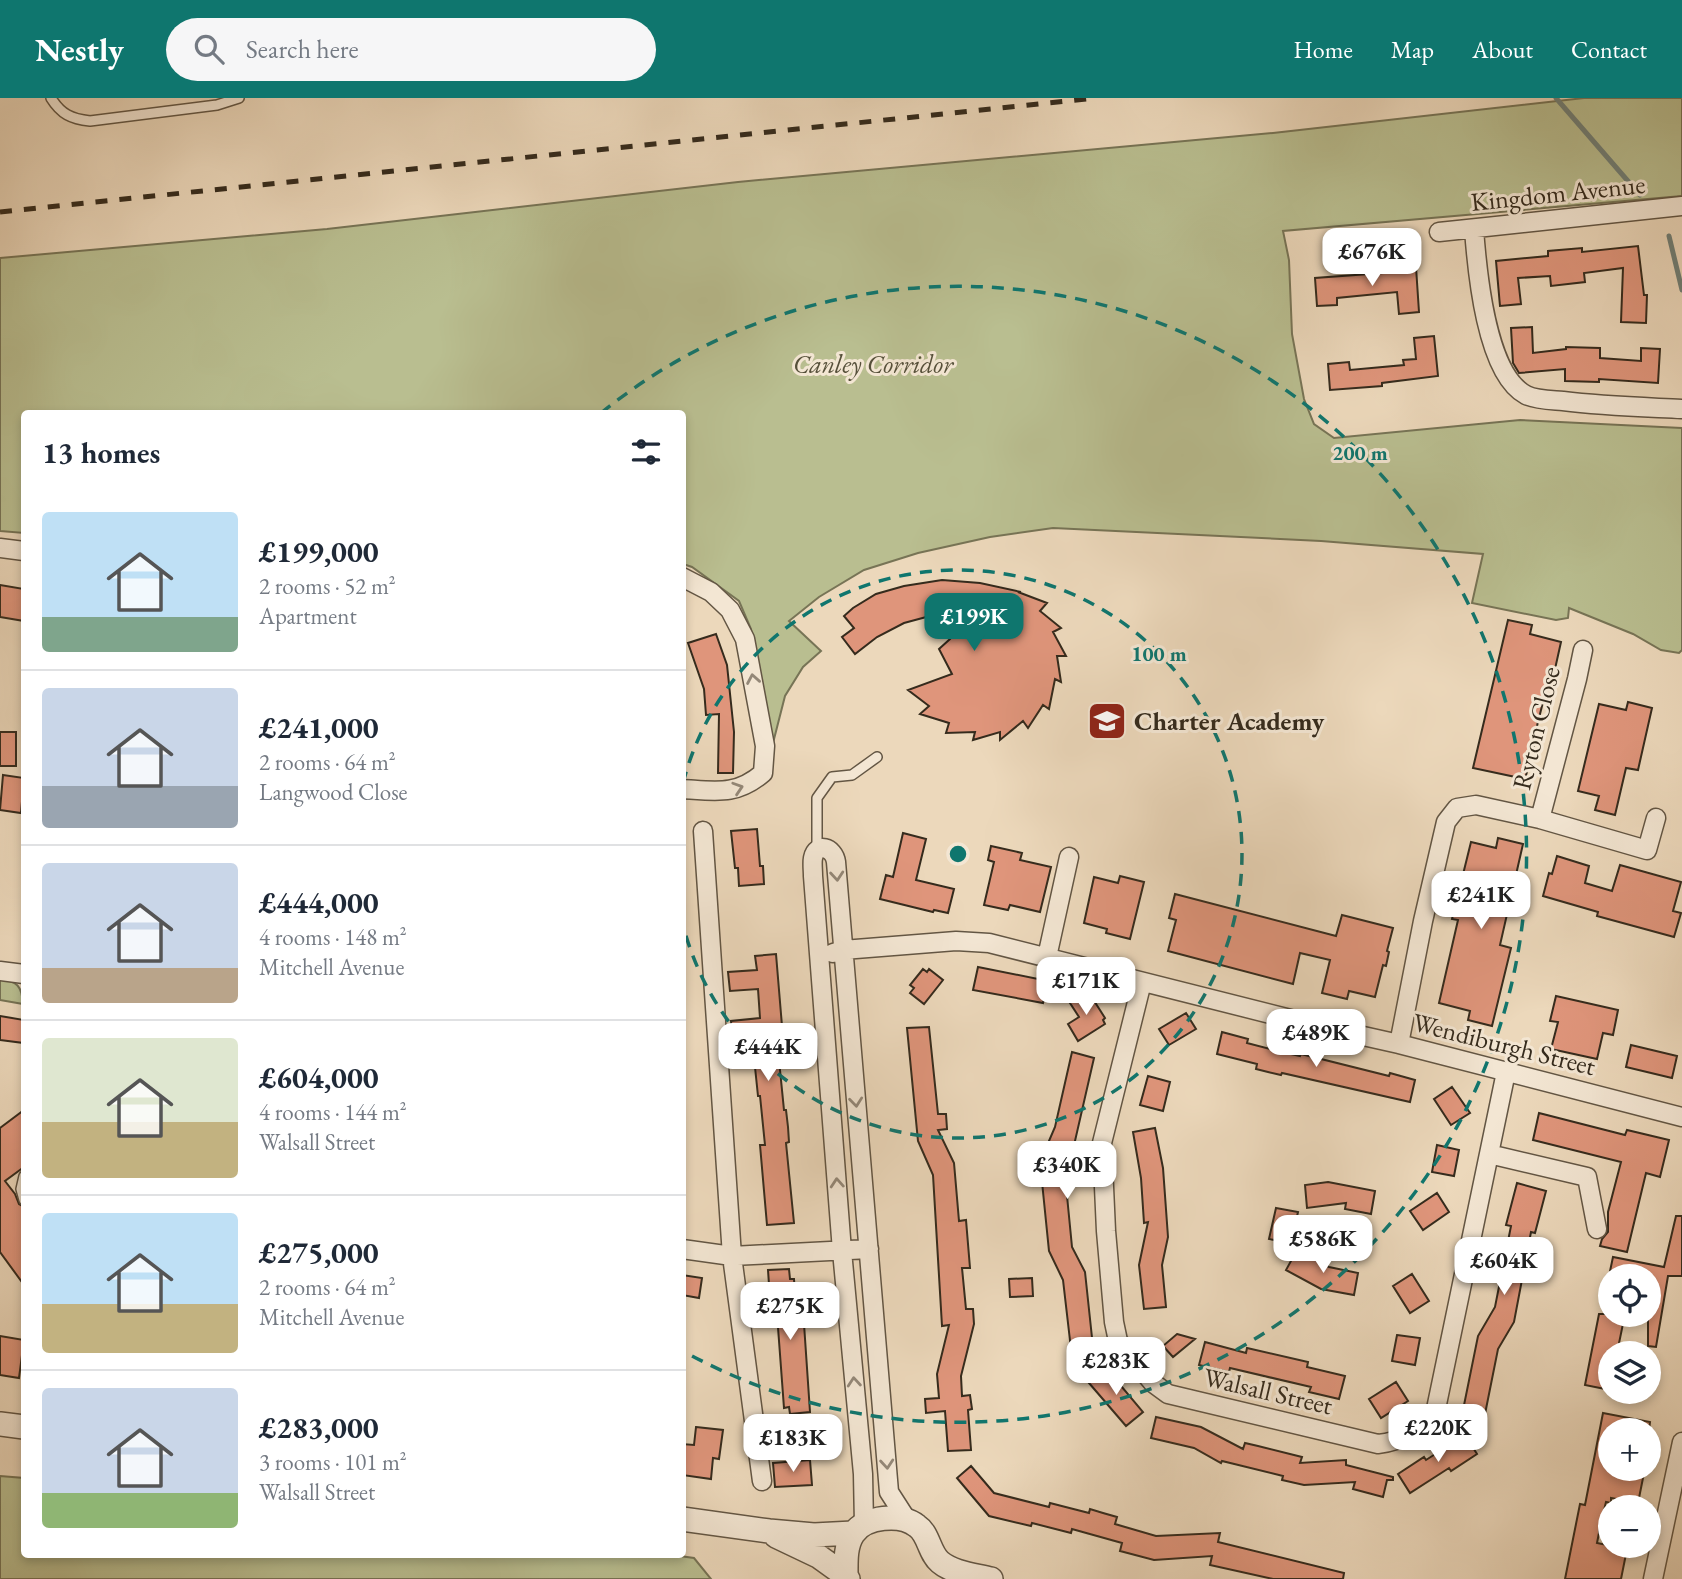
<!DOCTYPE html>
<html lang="en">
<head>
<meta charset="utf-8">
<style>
	:root { --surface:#fff; --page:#f6f6f7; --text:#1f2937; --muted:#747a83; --line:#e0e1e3; --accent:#0f766e }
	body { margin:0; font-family:"EB Garamond",serif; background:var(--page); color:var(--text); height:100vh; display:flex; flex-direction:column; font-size:26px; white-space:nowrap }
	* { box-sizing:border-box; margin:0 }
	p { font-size:23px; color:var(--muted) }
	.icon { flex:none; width:38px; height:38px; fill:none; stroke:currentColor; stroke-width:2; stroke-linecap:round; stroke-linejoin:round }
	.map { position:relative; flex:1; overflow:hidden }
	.details { position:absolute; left:21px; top:312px; width:665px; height:1148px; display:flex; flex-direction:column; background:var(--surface); border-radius:7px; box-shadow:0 4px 10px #0003 }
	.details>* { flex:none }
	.buttons { position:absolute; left:1598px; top:1166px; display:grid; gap:14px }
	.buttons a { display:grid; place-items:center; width:63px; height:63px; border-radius:50%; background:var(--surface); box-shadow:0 4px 10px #0003; font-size:35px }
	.price { position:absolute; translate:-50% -60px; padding:0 16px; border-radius:14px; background:#fff; color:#222; font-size:23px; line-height:46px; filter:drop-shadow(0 2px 4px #0008) }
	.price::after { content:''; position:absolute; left:50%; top:42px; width:21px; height:16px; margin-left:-10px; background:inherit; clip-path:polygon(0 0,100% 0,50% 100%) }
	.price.on { background:var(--accent); color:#fff }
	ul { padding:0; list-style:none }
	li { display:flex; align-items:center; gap:21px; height:175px; padding:0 21px }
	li+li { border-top:2px solid var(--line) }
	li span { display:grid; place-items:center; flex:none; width:196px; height:140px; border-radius:7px; color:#555 }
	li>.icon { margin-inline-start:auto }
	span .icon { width:84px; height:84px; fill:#fffc; stroke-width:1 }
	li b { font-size:30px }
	h2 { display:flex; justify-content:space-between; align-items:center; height:84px; padding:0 21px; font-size:30px }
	header { display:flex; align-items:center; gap:42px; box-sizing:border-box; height:98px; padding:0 35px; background:var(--accent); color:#fff }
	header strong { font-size:33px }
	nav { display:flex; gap:38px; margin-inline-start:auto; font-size:24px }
	.search { width:490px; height:63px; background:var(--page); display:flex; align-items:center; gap:18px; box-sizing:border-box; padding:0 24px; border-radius:38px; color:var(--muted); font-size:26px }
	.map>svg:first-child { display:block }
	.green { fill:#b9be90; stroke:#777456; stroke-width:2 }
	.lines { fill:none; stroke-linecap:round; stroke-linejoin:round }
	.stream { stroke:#718078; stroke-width:5 }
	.building { fill:#df957b; stroke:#352b1d; stroke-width:2 }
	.service-casing { stroke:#635644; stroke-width:12 }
	.minor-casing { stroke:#635644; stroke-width:21 }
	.tertiary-casing { stroke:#635644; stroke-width:26 }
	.service { stroke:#f3e6d3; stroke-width:9 }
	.minor { stroke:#f3e6d3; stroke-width:18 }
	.tertiary { stroke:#f3e6d3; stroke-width:23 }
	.rail { stroke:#352b1d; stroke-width:5; stroke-dasharray:12 12; stroke-linecap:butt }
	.oneway { stroke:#948878 }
	.ring { fill:none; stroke:#0f766e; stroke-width:3.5; stroke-dasharray:12 9 }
	.labels { text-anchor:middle; stroke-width:6; stroke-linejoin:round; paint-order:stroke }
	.street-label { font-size:26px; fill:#352b1d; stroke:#f3e6d3 }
	.park-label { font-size:26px; font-style:italic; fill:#56503a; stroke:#f3e6d3 }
	.poi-label { font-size:26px; font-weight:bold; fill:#352b1d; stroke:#f3e6d3; text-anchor:start }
	.centre { fill:#0f766e; stroke:#f3e6d3; stroke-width:3.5 }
	.ring-label { font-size:21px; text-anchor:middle; font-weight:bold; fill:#0f766e; stroke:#f3e6d3; stroke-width:6; stroke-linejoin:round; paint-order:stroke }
</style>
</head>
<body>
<header>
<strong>Nestly</strong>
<div class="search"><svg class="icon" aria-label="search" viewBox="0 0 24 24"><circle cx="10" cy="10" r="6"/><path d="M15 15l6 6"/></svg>Search here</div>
<nav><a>Home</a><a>Map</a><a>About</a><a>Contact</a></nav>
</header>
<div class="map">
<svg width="1682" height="1481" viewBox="0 0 1682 1481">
	<rect width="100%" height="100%" fill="#ecd8bb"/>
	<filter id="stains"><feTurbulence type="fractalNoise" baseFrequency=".00286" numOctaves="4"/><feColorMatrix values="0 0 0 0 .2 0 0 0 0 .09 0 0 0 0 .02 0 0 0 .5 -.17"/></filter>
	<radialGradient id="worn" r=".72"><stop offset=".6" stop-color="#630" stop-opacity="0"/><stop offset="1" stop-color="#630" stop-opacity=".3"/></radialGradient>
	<path class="green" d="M1584 0H1682V98L1283 133 1289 162 1292 236 1304 301 1314 326 1334 340 1520 322 1682 330V552L1679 555 1661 552 1633 536 1569 510 1568 520 1556 522 1472 505 1483 456 1321 443 1053 430 990 439 918 455 864 472 819 499 789 523 821 553 803 569 785 598 772 649 751 531 739 503 692 469 683 466 682 315H24V435L0 433V160L327 131 738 84 1273 35Z
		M0 881C17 883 22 888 23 906L0 902Z
		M0 1378 24 1380V1456H665L694 1460 711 1481H0Z"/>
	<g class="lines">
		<path class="stream" d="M1556 0 1640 97
			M1669 138 1682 192"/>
	</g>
	<path class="building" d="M1638 148 1644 197H1647L1646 225 1621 224 1623 170 1584 175 1585 184 1551 188 1550 178 1518 180 1521 206 1500 208 1496 163 1548 158V153L1582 150V154Z
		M1416 169 1419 214 1399 216 1397 194 1337 200V207L1317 208 1315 180 1382 175V172Z
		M1532 229 1533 255 1566 251V249L1600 250V260L1641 263V250L1660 251 1658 285 1599 281V284L1565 283V271L1519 275 1513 265 1511 230Z
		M1434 238 1438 278 1382 285V288L1330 292 1328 266 1349 264 1350 272 1404 267 1403 262 1416 261 1414 240Z
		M942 482 980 485 1021 494H1018L1047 505 1040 513 1061 530 1053 534 1066 558H1057L1061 584 1055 581 1049 611 1043 607 1028 630 1023 623 1000 642V634L973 642 975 634 946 635 949 625 920 616 929 608 908 592 952 576 939 551 950 541 982 504 904 525 877 539 855 556 842 539 854 530 844 518 853 510 876 496 904 488Z
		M0 487 24 491V523L0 519Z
		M1508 522 1532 527 1530 536 1561 544 1551 589 1547 588 1533 644H1535L1525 681 1473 670Z
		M716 536 727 567 734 634 733 675H718L719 616 706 617 704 591 688 545Z
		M1628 604 1652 610 1638 672 1626 670 1615 717 1595 712 1599 698 1578 693 1599 606 1626 612Z
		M0 634H16V668H0Z
		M3 677 24 680 21 715 0 712Z
		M757 731 760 768H763L764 786 739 788 738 770H735L731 733Z
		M903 735 926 741 916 782 954 791 948 815 934 812 933 814 880 801 886 777 893 779Z
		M1498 740 1523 746 1500 847 1511 850 1492 928 1468 922 1470 913 1439 905 1458 822 1452 821 1471 744 1496 750Z
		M991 748 1022 755 1020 762 1051 769 1040 814 1010 807 1008 812 984 807 994 764 988 762Z
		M1557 758 1589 768 1585 785 1612 793 1620 767 1681 784 1673 813 1681 815 1674 839 1597 818 1598 814 1543 798 1549 775 1552 776Z
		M1120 778 1144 784 1130 841 1106 835 1107 831 1084 825 1094 779 1118 785Z
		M1175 796 1336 838 1342 817 1393 830 1387 853 1389 854 1386 868 1383 867 1375 899 1349 893 1347 901 1322 895 1330 862 1300 855 1293 886 1168 853 1176 822 1169 820Z
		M776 856 784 952H778L784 1012H786L788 1029 789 1044 786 1045 794 1125 767 1127 760 1047H765L760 998H758L752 940 733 942 731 923 760 920 758 891 730 893 728 874 757 872 755 858Z
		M978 869 1048 883 1043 905 973 892Z
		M923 871 927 874 929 871 943 882 924 906 910 895 914 890 910 887Z
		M1085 896 1088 899 1091 898 1105 920 1103 922 1105 926 1078 943 1068 926 1079 919 1070 905Z
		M1556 898 1618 912 1613 937 1603 935 1597 961 1551 951 1558 924 1550 923Z
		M1186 915 1196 931 1169 947 1159 931Z
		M0 918 24 922V945L0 942Z
		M929 929 938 1016H946L947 1031 938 1032 954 1065 959 1123 966 1122 970 1170H962L966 1211H973L974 1226 961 1278 962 1298 970 1297 972 1311 968 1312 971 1352 948 1353 945 1313 926 1315 925 1301 939 1300 937 1276 949 1227 942 1228 933 1077 918 1043 907 930Z
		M1222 934 1248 941 1247 945 1274 952 1300 958 1301 956 1389 978 1390 975 1415 982 1410 1004 1282 975 1281 977 1268 974 1256 971 1257 966 1217 956Z
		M1631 947 1677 958 1672 980 1626 969Z
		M1072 954 1094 960 1075 1043 1064 1067 1072 1149 1085 1174 1093 1249 1071 1251 1063 1182 1049 1153 1040 1064 1055 1029Z
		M1148 978 1170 984 1163 1013 1140 1007Z
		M1452 989 1470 1015 1451 1027 1434 1001Z
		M24 1012V1069L5 1083 15 1096 19 1106 24 1109V1187L0 1154V1030Z
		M1539 1015 1625 1037 1627 1032 1669 1042 1660 1079 1646 1075 1627 1154 1600 1148 1602 1141 1608 1134V1114L1621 1064 1533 1042Z
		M1155 1030 1163 1070 1168 1139 1162 1167 1166 1209 1144 1211 1139 1167 1148 1124 1144 1125 1141 1080 1133 1034Z
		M1437 1047 1459 1052 1454 1078 1432 1074Z
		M1328 1084 1375 1093 1371 1116 1345 1111 1346 1105 1307 1110 1305 1087Z
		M1517 1085 1546 1093 1535 1135 1531 1134 1514 1224 1498 1251 1484 1321 1462 1317 1478 1238 1495 1209 1511 1128 1506 1127Z
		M1437 1095 1449 1114 1423 1132 1410 1113Z
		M1276 1110 1298 1114 1291 1145 1269 1141Z
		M1676 1118H1682V1178H1668L1656 1249 1648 1248V1191L1651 1178H1609L1613 1159 1664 1169Z
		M1297 1152 1329 1169 1358 1175 1354 1197 1321 1191 1286 1172Z
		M789 1171 790 1181H794L797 1227 804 1226 810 1314 790 1316 789 1309 784 1310 777 1216H771L768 1172Z
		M1412 1176 1429 1203 1410 1215 1393 1188Z
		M682 1177 702 1180 699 1200 682 1197Z
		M1032 1180 1033 1198 1010 1199 1009 1181Z
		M1599 1216H1625L1617 1255H1610V1292L1585 1287Z
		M1177 1236 1195 1241 1173 1259 1163 1248Z
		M1397 1237 1420 1240 1415 1267 1392 1263Z
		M0 1238 24 1242 19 1280 0 1277Z
		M1205 1244 1246 1255 1247 1250 1308 1264 1307 1269 1345 1278 1339 1301 1309 1294 1311 1289 1230 1270 1229 1274 1199 1267Z
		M1106 1270 1143 1314 1126 1328 1089 1285Z
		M1396 1284 1408 1303 1381 1320 1369 1301Z
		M1603 1315 1650 1324 1649 1332H1610V1370H1645L1638 1405 1611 1400V1405L1606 1404 1601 1425 1597 1445 1627 1451 1621 1481H1565L1580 1406 1585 1407Z
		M1156 1319 1201 1329 1243 1351 1245 1345 1258 1348 1302 1359 1300 1365 1346 1362V1367L1393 1379V1382H1387L1383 1399 1353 1391 1355 1384 1304 1387 1282 1382 1283 1378 1222 1363 1221 1365 1194 1350 1151 1340Z
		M696 1329 723 1332 719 1361 713 1360 711 1381 682 1377V1346L694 1347Z
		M1465 1337 1477 1356 1451 1373 1449 1370 1410 1395 1398 1376 1424 1359 1426 1362Z
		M810 1362 812 1387 775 1389 773 1365Z
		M971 1368 994 1395 1049 1409 1050 1405 1089 1415 1090 1411 1103 1415 1117 1419 1115 1426 1156 1438 1220 1435 1218 1444 1344 1475 1343 1481H1273L1210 1467 1212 1458 1154 1462 1120 1453 1122 1445 1072 1431 1071 1435 1032 1425 1031 1428 989 1418 957 1380Z"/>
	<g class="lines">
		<g class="service-casing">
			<path id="service" d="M51 0C61 16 71 21 90 23L217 7 239 0
				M817 752V700L832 679 852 677 877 659
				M24 1078 21 1091 24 1102"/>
		</g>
		<g class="minor-casing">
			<path id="minor" d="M1474 131C1477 172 1486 276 1526 297 1536 302 1552 302 1563 303 1603 308 1642 309 1682 311
				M1439 134 1682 108
				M0 450 24 453
				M682 479 711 494 730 512 745 541 765 648 763 675C736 698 716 693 682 691
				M1540 721 1577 581 1583 552
				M703 733 732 1158 762 1383
				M833 855 843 852 956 843 989 845 1314 927 1399 946 1682 1019
				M1047 859 1069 759
				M0 873 24 876
				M1142 884 1102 1045 1106 1133 1114 1224 1118 1243 1153 1285 1168 1296 1378 1346C1401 1344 1424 1330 1436 1311L1506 974
				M1399 946 1423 823 1446 724 1457 710 1476 707 1540 721 1647 752 1656 720
				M1489 1056 1587 1079 1597 1131
				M682 1151 732 1158 869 1151
				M864 1427 863 1376 842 1153 813 778C813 772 812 765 813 760 816 744 834 749 836 764L889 1394 907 1422
				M1653 1481 1682 1344"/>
		</g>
		<g class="tertiary-casing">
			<path id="tertiary" d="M0 1326 24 1329
				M682 1421 769 1433 814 1437 853 1435
				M776 1438 818 1458 846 1478
				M848 1481 846 1478C846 1464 845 1448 853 1436 865 1418 901 1415 917 1428 929 1436 929 1455 940 1464 953 1475 975 1477 991 1481"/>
		</g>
		<use href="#service" class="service"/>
		<use href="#minor" class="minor"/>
		<use href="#tertiary" class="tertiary"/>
		<path class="rail" d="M0 114 1096 0"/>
	</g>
	<defs><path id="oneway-chevron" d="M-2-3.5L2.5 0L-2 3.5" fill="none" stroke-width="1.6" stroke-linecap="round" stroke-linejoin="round" transform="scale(1.75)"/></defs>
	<g class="oneway">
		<use href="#oneway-chevron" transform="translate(753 581) rotate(-100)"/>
		<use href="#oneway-chevron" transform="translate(738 690) rotate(-18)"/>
		<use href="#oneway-chevron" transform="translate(837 778) rotate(85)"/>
		<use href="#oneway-chevron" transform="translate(856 1004) rotate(84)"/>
		<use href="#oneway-chevron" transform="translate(837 1085) rotate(-94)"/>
		<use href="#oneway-chevron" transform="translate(854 1284) rotate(-95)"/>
		<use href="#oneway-chevron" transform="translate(887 1366) rotate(85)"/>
	</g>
	<g class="ring">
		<path d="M683 685A284 284 0 1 1 683 827"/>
		<path d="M601 315A568 568 0 1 1 683 1253"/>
	</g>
	<defs>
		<g id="school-square" transform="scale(2.0125)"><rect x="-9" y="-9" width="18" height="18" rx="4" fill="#8f2418" stroke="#f3e6d3"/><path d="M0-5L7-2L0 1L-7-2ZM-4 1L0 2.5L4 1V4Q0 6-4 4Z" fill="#fff"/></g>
	</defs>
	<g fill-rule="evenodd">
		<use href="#school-square" x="1107" y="623"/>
	</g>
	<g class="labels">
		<g class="street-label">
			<text transform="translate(1558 95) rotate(-6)" y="9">Kingdom Avenue</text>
			<text transform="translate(1536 630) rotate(-76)" y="9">Ryton Close</text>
			<text transform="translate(1504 946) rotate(14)" y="9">Wendiburgh Street</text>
			<text transform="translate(1268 1293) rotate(13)" y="9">Walsall Street</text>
		</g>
		<g class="park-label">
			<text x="873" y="275">Canley Corridor</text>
		</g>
		<g class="poi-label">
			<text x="1134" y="632">Charter Academy</text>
		</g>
	</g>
	<circle cx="958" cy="756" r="10" class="centre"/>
	<g class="ring-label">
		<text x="1360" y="362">200 m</text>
		<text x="1159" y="563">100 m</text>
	</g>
	<rect width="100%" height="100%" filter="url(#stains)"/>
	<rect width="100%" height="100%" fill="url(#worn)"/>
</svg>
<div class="buttons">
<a><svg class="icon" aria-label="locate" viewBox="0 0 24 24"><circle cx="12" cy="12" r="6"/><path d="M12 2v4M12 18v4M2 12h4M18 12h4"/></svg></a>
<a><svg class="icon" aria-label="layers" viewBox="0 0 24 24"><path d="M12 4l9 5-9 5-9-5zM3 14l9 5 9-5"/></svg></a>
<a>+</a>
<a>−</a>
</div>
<b class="price" style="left:1372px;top:190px">£676K</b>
<b class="price on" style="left:974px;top:555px">£199K</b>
<b class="price" style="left:1481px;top:833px">£241K</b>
<b class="price" style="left:1086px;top:919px">£171K</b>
<b class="price" style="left:1316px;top:971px">£489K</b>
<b class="price" style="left:768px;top:985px">£444K</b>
<b class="price" style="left:1067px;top:1103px">£340K</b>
<b class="price" style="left:1323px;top:1177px">£586K</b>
<b class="price" style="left:1504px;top:1199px">£604K</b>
<b class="price" style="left:790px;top:1244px">£275K</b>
<b class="price" style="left:1116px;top:1299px">£283K</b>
<b class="price" style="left:1438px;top:1366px">£220K</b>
<b class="price" style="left:793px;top:1376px">£183K</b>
<section class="details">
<h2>13 homes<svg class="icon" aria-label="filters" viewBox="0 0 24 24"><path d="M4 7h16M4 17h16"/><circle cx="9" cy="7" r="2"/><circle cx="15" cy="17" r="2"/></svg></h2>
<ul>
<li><span style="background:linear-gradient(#bfe0f5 75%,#7fa58c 0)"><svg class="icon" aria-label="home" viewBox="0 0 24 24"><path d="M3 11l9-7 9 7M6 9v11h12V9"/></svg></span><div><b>£199,000</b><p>2 rooms · 52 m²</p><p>Apartment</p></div></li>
<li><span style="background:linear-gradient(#c9d6e8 70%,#9aa5b1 0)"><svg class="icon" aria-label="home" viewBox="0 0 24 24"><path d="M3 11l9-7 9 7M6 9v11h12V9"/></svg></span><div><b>£241,000</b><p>2 rooms · 64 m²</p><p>Langwood Close</p></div></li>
<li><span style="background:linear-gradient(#c9d6e8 75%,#b9a48a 0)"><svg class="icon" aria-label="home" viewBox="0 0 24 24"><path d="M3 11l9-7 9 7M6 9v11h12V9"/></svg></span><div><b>£444,000</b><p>4 rooms · 148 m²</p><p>Mitchell Avenue</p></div></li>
<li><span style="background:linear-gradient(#dfe7d0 60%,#c2b280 0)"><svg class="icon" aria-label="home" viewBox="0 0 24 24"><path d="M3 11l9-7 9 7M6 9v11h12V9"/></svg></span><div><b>£604,000</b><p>4 rooms · 144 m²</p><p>Walsall Street</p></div></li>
<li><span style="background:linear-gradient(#bfe0f5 65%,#c2b280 0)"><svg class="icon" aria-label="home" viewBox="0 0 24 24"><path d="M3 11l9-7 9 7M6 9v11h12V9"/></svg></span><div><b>£275,000</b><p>2 rooms · 64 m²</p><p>Mitchell Avenue</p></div></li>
<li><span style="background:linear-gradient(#c9d6e8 75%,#8fb573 0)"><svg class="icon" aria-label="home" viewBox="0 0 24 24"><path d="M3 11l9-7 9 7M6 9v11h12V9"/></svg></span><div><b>£283,000</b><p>3 rooms · 101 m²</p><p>Walsall Street</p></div></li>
</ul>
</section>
</div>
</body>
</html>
